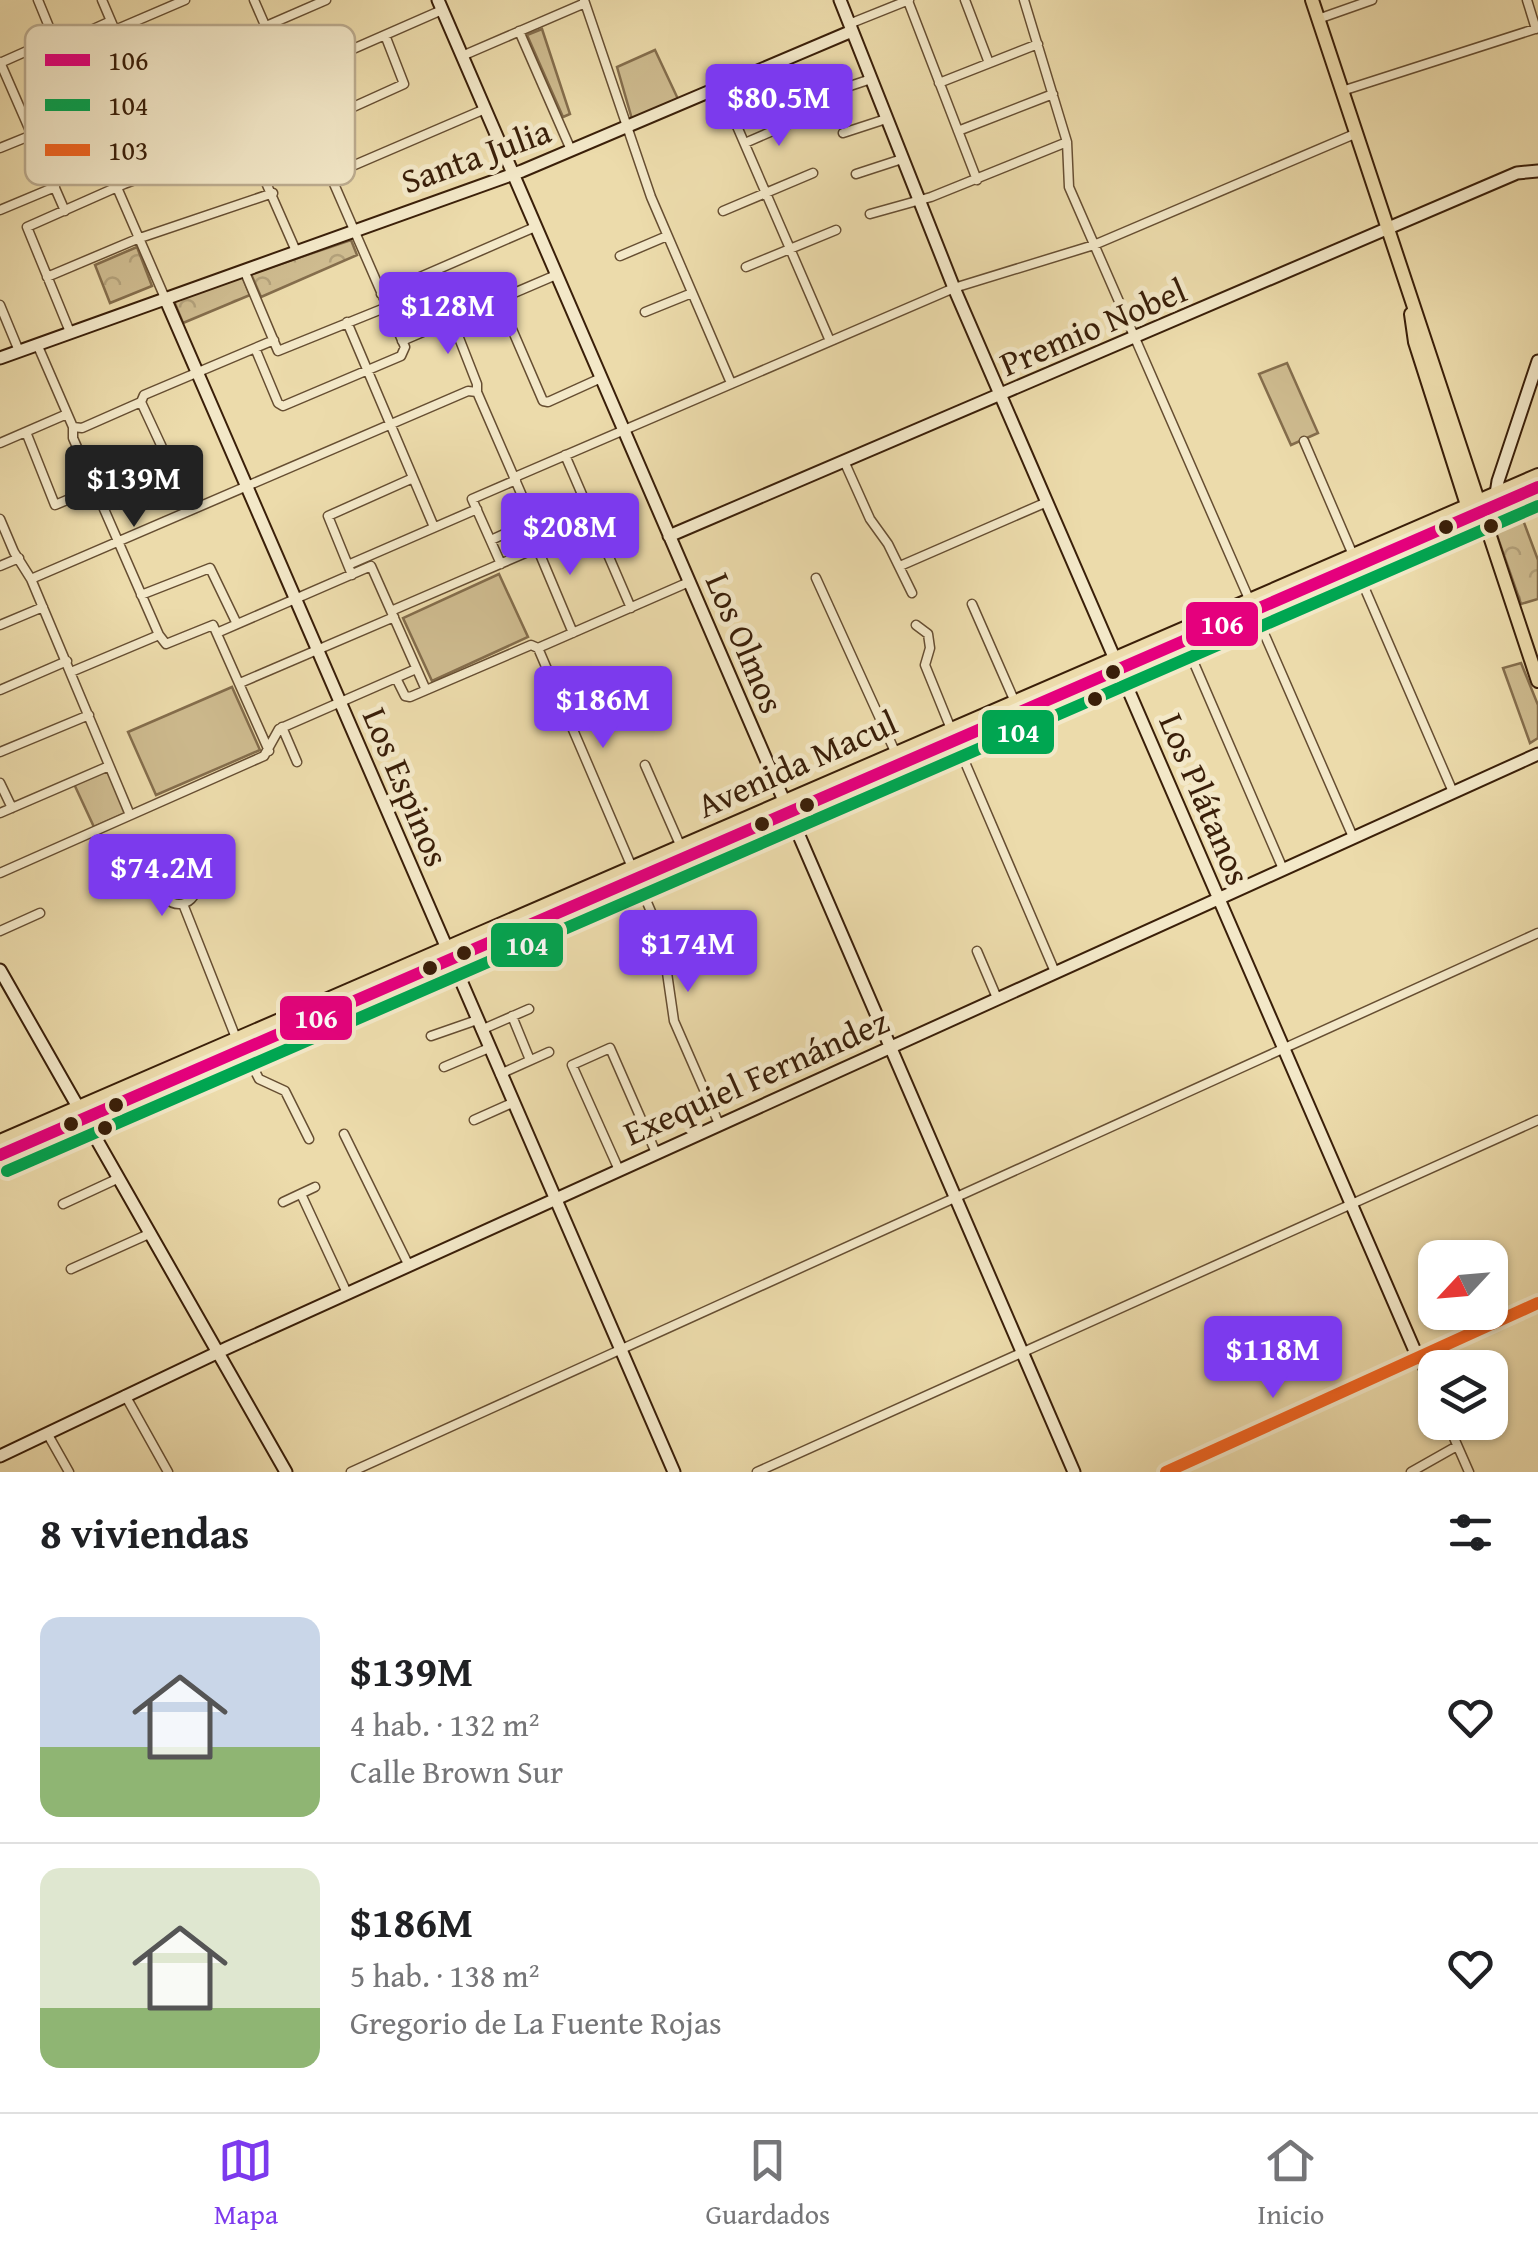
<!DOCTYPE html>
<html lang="es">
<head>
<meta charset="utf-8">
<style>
	:root { --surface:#fff; --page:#f6f6f6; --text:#202124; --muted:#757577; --line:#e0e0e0; --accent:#7c3aed }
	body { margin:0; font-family:"Gentium Book Plus",serif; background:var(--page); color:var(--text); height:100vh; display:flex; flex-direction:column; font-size:38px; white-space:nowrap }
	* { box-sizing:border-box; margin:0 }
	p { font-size:32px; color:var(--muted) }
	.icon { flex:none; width:55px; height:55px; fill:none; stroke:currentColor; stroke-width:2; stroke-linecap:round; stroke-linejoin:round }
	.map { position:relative; height:1472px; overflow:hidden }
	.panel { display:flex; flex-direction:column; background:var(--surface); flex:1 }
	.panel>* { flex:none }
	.needle { width:65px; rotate:244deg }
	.controls { position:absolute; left:1418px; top:1240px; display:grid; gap:20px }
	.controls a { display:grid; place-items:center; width:90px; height:90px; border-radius:20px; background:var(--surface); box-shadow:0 2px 8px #0004; font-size:50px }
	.price { position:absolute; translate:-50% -85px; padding:0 22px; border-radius:10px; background:var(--accent); color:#fff; font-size:32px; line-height:65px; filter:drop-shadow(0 2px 5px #0008) }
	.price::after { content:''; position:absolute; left:50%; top:60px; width:30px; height:22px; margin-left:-15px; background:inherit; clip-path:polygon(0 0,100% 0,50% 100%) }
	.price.selected { background:#222; color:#fff }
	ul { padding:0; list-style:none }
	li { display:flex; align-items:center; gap:30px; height:250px; padding:0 40px }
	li+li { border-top:2px solid var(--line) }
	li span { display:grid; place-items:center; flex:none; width:280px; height:200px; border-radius:20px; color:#555 }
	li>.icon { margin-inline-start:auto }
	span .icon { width:120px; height:120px; fill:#fffc; stroke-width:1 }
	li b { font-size:42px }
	h2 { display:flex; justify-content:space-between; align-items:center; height:120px; padding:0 40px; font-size:42px }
	.tabs { display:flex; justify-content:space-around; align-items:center; height:140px; border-top:2px solid var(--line); background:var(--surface); font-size:28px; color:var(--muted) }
	.tabs a { display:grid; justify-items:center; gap:5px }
	.tabs .selected { color:var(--accent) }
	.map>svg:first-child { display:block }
	.grass { fill:#cebb8f; stroke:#846d4c; stroke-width:2.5 }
	.park { fill:url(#park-crowns); stroke:#846d4c; stroke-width:2.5 }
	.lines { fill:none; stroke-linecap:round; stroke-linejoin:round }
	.street-casing { stroke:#664e32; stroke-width:11 }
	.secondary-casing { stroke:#3a1f09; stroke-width:15 }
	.primary-casing { stroke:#3a1f09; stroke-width:16 }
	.street { stroke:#f3e8c8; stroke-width:8 }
	.secondary { stroke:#f3e8c8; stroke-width:11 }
	.primary { stroke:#ecdbab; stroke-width:12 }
	.bus-1-casing { stroke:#f3e8c8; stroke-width:20 }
	.bus-2-casing { stroke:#f3e8c8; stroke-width:20 }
	.bus-3-casing { stroke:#f3e8c8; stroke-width:20 }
	.bus-1 { stroke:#e5007d; stroke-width:12 }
	.bus-2 { stroke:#00a651; stroke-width:12 }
	.bus-3 { stroke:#f26522; stroke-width:12 }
	.bus-dot { fill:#3a1f09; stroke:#f3e8c8; stroke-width:4 }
	.labels { text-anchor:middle; stroke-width:10; stroke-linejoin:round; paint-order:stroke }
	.street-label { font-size:35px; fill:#3a1f09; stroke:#f3e8c8 }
	.key { fill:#f3e8c8; stroke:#bcac8f; stroke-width:2.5 }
	.key-label { font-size:28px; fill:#3a1f09 }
	.line-badge { stroke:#f3e8c8; stroke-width:4 }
	.badge-label { font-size:28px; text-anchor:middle; font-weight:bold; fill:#fff }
</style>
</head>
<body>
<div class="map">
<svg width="1538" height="1472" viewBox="0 0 1538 1472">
	<defs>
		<pattern id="park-crowns" width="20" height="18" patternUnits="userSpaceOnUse" patternTransform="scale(2.5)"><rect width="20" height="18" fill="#cebb8f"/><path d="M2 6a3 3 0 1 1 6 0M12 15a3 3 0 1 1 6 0" fill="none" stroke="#b2a07a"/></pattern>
	</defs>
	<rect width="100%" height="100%" fill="#ecdbab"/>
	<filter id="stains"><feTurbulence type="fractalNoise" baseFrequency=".002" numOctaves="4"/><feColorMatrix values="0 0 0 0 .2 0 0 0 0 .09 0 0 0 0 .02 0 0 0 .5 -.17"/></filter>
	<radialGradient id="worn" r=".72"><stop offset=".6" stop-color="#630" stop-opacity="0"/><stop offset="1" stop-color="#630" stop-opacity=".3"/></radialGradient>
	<path class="grass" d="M542 29 570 114 563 117 527 35Z
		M655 50 678 99 632 119 617 67Z
		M1287 363 1318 433 1291 445 1259 374Z
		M499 574 528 637 432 681 403 618Z
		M1521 663 1538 705V738L1530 743 1503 668Z
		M232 687 260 750 156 795 128 732Z
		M107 770 126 813 94 827 74 784Z"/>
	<path class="park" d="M351 240 357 255 261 297 251 274Z
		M137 247 152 286 110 303 95 265Z
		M242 276 250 295 183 323 174 301Z
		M1520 512 1538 560V599L1521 604 1493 524Z"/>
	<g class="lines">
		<g class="street-casing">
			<path id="street" d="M38 0 54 39
				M102 0 173 166
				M254 0 405 347 401 356 283 406 278 403 255 348
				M584 0 651 197 731 383
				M965 0 989 63
				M1024 0 1067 142 1069 187 1353 837
				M1527 0 1536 29
				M908 1 977 180
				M1318 19 1372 0
				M849 24 909 0
				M115 30 185 0
				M519 31 571 150
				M462 56 585 3
				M0 62 65 211
				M0 63 54 39 65 42 111 21
				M137 82 326 0
				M939 83 1038 44
				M720 87 830 341
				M1342 91 1538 28
				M829 93 871 79
				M231 103 296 251
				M89 123 165 298
				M309 127 404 84 385 35
				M958 131 1053 94
				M843 133 886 119
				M159 134 442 10
				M745 143 798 120
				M36 145 89 123 92 114 141 92
				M0 148 32 135
				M856 174 902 159
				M329 176 485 109
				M0 210 55 187
				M723 211 813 173
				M870 214 931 197 1067 142
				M620 256 667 236
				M746 267 836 230
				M244 270 278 351 387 307
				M47 277 137 239 273 193
				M381 294 535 227
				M499 299 543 401 548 402 601 378
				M0 305 19 351
				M645 312 692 293
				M452 320 477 384V392L533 521 531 533 573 633
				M347 322 434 527
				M70 332 27 227 124 184 248 138
				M402 341 556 275
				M37 344 73 427V438L159 635
				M73 427 82 428 141 402 144 395 274 340
				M26 432 55 505 167 458 141 402
				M1304 441 1353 555
				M0 443 67 414
				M565 455 631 608
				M844 461 870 519 888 544 912 593
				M515 477 954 288 1094 245 1357 133
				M0 519 14 552 31 579 130 815
				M491 540 533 521
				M501 564 472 499 516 480
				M348 565 477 509
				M0 566 19 558
				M900 566 1047 502
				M1355 566 1453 792
				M352 575 328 516 413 478
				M816 578 897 756
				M31 579 468 391 477 392
				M141 595 210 568 237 624
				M972 604 1015 702
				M391 611 537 548
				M0 625 43 607
				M916 625 928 634 930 648 925 665 951 729
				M219 632 371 566 426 690
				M1184 640 1283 869
				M538 648 655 921 663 945 674 1021 719 1124
				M71 672 159 635 166 644 213 625 269 751
				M396 678 405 696 410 697 531 645 538 648 689 582
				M240 683 394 617
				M0 690 67 661
				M282 727 297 762
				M955 739 1055 972
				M0 752 89 715
				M645 765 681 847
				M0 783 12 808
				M0 813 109 766
				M162 887a17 17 0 1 1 34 0a17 17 0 1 1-34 0Z
				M0 873 264 756 279 729 416 669
				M183 904 236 1038
				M0 931 40 913
				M977 951 997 998
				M512 1016 530 1060
				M481 1030 529 1009
				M431 1036 477 1020
				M244 1049 259 1079 285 1091 309 1139
				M444 1067 489 1048
				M500 1074 549 1052
				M474 1120 512 1103
				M344 1134 409 1266
				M619 1170 572 1065 610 1048 656 1153
				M301 1194 347 1293
				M283 1202 315 1187
				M63 1204 119 1178
				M71 1269 151 1233
				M1418 1358 1435 1395
				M125 1395 168 1472
				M1447 1422 1469 1472
				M47 1433 69 1472
				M351 1472 1538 933
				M757 1472 1538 1120
				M1411 1472 1457 1446"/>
		</g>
		<g class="secondary-casing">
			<path id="secondary" d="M438 0 1074 1472
				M840 0 954 288 1418 1358
				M165 298 674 1472
				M0 358 522 171 852 31
				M1495 500 1498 481 1538 361
				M669 536 1517 173 1538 171
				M0 970 286 1472
				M0 1456 227 1348 1538 754
				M1166 1472 1538 1303"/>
		</g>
		<g class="primary-casing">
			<path id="primary" d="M1312 0 1538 681
				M1411 314 1415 342 1467 505
				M0 1141 1538 475
				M0 1155 1538 487"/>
		</g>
		<use href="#street" class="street"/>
		<use href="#secondary" class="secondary"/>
		<use href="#primary" class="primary"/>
		<g class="bus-1-casing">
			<path id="bus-1" d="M0 1155 1538 487"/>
		</g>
		<g class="bus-2-casing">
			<path id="bus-2" d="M7 1171 1538 506"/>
		</g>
		<g class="bus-3-casing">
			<path id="bus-3" d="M1166 1472 1538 1303"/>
		</g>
		<use href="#bus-1" class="bus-1"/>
		<use href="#bus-2" class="bus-2"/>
		<use href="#bus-3" class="bus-3"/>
	</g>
	<g class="bus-dot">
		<circle cx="1491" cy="526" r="9"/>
		<circle cx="1446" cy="527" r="9"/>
		<circle cx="1113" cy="672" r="9"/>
		<circle cx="1095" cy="699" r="9"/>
		<circle cx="807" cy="805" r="9"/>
		<circle cx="762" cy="824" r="9"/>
		<circle cx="464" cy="953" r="9"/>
		<circle cx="430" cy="968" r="9"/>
		<circle cx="116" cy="1105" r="9"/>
		<circle cx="71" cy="1124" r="9"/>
		<circle cx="105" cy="1128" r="9"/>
	</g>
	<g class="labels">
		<g class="street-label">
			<text transform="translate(476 156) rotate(-20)" y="12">Santa Julia</text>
			<text transform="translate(1093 327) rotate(-23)" y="12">Premio Nobel</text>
			<text transform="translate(745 643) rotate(67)" y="12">Los Olmos</text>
			<text transform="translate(797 764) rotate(-24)" y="12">Avenida Macul</text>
			<text transform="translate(406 787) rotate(67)" y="12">Los Espinos</text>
			<text transform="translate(1205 799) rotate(67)" y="12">Los Plátanos</text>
			<text transform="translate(756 1077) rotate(-24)" y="12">Exequiel Fernández</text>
		</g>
	</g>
	<rect x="25" y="25" width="330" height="160" rx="15" class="key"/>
	<rect x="45" y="54" width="45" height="12" fill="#e5007d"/>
	<rect x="45" y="99" width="45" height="12" fill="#00a651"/>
	<rect x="45" y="144" width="45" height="12" fill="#f26522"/>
	<g class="key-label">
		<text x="108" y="70">106</text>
		<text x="108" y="115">104</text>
		<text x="108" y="160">103</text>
	</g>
	<g class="line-badge">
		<rect x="1184" y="600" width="76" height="48" rx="10" fill="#e5007d"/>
		<rect x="980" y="708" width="76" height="48" rx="10" fill="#00a651"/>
		<rect x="489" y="921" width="76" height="48" rx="10" fill="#00a651"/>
		<rect x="278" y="994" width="76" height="48" rx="10" fill="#e5007d"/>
	</g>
	<g class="badge-label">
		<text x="1222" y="634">106</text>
		<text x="1018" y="742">104</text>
		<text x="527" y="955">104</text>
		<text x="316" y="1028">106</text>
	</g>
	<rect width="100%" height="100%" filter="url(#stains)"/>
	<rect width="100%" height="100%" fill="url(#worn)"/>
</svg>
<div class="controls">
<a><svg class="needle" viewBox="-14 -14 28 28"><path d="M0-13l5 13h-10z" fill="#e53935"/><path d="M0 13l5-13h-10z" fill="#757577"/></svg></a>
<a><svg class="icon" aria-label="layers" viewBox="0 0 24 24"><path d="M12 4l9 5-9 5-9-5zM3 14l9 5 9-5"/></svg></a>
</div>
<b class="price" style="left:779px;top:149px">$80.5M</b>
<b class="price" style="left:448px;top:357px">$128M</b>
<b class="price selected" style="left:134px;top:530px">$139M</b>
<b class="price" style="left:570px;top:578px">$208M</b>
<b class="price" style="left:603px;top:751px">$186M</b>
<b class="price" style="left:162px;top:919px">$74.2M</b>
<b class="price" style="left:688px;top:995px">$174M</b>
<b class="price" style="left:1273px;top:1401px">$118M</b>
</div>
<section class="panel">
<h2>8 viviendas<svg class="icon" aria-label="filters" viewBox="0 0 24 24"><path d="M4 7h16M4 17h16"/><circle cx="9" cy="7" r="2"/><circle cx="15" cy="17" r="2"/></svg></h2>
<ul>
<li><span style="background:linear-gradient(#c9d6e8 65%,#8fb573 0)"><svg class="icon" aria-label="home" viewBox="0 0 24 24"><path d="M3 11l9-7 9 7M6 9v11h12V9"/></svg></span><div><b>$139M</b><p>4 hab. · 132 m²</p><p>Calle Brown Sur</p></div><svg class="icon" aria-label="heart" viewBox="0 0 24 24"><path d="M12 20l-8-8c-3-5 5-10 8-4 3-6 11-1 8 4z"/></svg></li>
<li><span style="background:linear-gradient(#dfe7d0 70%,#8fb573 0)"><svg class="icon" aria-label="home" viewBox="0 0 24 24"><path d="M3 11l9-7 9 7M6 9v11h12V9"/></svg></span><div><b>$186M</b><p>5 hab. · 138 m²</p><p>Gregorio de La Fuente Rojas</p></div><svg class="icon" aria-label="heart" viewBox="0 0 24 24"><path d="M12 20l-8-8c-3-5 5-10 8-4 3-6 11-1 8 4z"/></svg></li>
</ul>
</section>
<nav class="tabs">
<a class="selected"><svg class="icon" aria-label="map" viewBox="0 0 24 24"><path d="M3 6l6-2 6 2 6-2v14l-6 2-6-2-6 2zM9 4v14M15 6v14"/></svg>Mapa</a>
<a><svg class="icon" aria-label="saved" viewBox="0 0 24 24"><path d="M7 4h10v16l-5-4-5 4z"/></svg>Guardados</a>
<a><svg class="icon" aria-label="home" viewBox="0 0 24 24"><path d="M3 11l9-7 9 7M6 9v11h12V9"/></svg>Inicio</a>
</nav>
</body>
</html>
